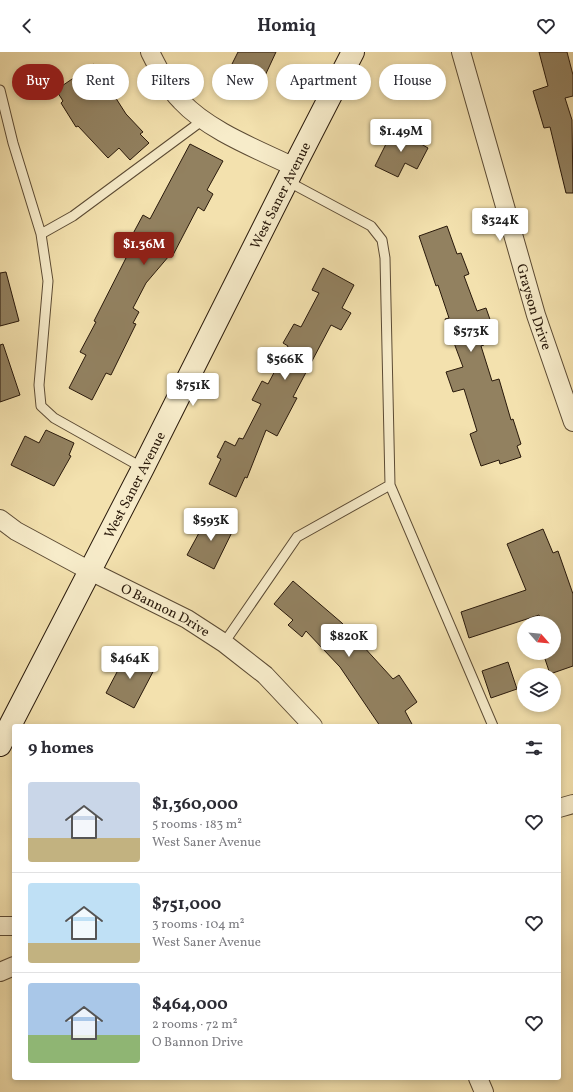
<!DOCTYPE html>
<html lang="en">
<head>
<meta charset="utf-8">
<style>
	:root { --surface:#fff; --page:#f7f7f7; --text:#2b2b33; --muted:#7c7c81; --line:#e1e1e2; --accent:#8f2418 }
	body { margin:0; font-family:Vollkorn,serif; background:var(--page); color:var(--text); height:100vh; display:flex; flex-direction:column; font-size:15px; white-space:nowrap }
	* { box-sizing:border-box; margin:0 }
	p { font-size:13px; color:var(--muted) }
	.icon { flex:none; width:22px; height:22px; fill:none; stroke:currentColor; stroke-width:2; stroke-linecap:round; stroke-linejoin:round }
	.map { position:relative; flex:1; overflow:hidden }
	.side { position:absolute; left:12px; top:672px; width:549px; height:356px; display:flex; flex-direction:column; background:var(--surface); border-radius:4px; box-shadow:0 2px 6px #0003 }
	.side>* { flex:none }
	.top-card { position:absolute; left:12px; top:12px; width:549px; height:36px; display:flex; gap:8px }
	.needle { width:26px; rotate:117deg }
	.buttons { position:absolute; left:517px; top:564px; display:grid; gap:8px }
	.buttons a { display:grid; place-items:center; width:44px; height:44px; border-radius:50%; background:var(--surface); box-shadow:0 2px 6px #0003; font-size:20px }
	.price { position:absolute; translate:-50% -34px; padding:0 9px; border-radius:4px; background:#fff; color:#222; font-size:13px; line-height:26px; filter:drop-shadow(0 1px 2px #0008) }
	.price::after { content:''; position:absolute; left:50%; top:24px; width:12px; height:9px; margin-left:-6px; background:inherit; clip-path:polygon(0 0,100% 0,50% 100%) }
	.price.current { background:var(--accent); color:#fff }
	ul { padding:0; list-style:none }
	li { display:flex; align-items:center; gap:12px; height:100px; padding:0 16px }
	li+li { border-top:1px solid var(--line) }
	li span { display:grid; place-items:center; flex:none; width:112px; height:80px; border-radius:4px; color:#555 }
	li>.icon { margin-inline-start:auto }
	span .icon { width:48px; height:48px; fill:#fffc; stroke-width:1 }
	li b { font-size:17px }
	h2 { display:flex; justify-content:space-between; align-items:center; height:48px; padding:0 16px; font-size:17px }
	.tag { padding:0 14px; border-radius:18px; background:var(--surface); box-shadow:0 2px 6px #0003; font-size:14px; line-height:36px }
	.tag.current { background:var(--accent); color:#fff }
	header { display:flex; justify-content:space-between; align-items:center; height:52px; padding:0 16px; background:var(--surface); font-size:18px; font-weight:700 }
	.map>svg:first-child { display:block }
	.building { fill:#928160; stroke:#29190b }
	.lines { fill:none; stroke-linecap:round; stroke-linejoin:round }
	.lane-casing { stroke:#5c4b34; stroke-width:11 }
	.street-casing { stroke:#5c4b34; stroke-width:20 }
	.secondary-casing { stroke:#29190b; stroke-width:24 }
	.lane { stroke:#f7ecca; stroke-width:9 }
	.street { stroke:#f7ecca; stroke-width:18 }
	.secondary { stroke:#f7ecca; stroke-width:22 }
	.labels { text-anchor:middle; stroke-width:3; stroke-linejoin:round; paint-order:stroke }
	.street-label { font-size:14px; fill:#29190b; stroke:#f7ecca }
</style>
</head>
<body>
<header><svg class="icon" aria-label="back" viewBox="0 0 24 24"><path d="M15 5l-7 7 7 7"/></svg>Homiq<svg class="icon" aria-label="heart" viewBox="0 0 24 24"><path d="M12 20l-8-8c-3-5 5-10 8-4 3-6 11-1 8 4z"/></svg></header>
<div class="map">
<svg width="573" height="1040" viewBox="0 0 573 1040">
	<rect width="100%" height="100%" fill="#f3e1ae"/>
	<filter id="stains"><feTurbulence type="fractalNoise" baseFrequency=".005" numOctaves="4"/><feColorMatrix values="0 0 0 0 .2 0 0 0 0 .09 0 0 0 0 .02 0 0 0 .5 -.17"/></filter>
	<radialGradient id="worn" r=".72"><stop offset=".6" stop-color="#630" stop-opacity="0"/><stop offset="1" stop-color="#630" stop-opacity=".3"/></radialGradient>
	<path class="building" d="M238 0H276L263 28 232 12Z
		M539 0H567L573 23V44L565 46 572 68 573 141H566L550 75 544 76 533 39 548 34Z
		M94 12 126 62 143 80 140 82 149 91 130 108 119 96 108 106 78 74 76 75 61 51 63 49 56 38Z
		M394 76 428 96 417 117 405 111 398 125 375 114Z
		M190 92 223 109 207 138 213 142 204 159 198 155 172 205 169 204 146 231 133 256 139 260 133 271 136 272 111 323 106 321 92 348 69 336 86 303 80 300 96 270 94 269 126 206 121 204 143 163 150 167Z
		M447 174 457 202 461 201 469 222 464 224 477 259 486 256 493 276 480 281 484 293 481 294 492 329 499 327 511 368 513 367 521 392 517 394 521 405 500 412 499 408 481 414 470 382 477 379 464 337 453 340 446 320 463 315 445 267 449 266 438 233 436 234 419 184Z
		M323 216 354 233 342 256 351 261 341 278 331 273 293 345 297 346 277 384 266 378 247 426 245 425 236 445 209 432 221 407 217 405 225 389 235 394 239 386 243 387 261 352 252 348 262 329 268 332 288 294 283 291 294 272 301 275 319 241 312 238Z
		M6 220 19 269 0 274V221Z
		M3 292 20 343 0 350V293Z
		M46 378 74 391 69 403 71 404 54 434 11 413 25 384 39 391Z
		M216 464 235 474 214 517 187 503 206 468 212 471Z
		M543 477 553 501 558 499 573 542V614L550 622 544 604 554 601V571H542L539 563 469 586 461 560 526 538 507 492Z
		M293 529 342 571 393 627 399 623 417 650 405 659 413 674H380L340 615 306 579 302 585 288 573 293 568 274 552Z
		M127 601 155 616 134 656 106 641Z
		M508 610 517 637 491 646 482 619Z"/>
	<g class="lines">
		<g class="lane-casing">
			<path id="lane" d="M0 38 13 91 41 182 48 229 39 333 41 354 54 366 143 416
				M41 182 73 164 203 68
				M390 433 493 674
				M224 591 297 485 390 433 385 206 382 188 371 174 287 129"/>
		</g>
		<g class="street-casing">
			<g id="street">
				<path d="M150 0C158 16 168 36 181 49 209 79 257 97 294 115"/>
				<path id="s1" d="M461 0 536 263 573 370"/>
				<path id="s2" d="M0 467 16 479 90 519 187 567 224 591 265 623 313 674"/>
				<path d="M559 756 573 752"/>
				<path d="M0 874H14"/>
				<path d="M0 920 14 914"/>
				<path d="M478 1026 484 1040"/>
			</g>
		</g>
		<g class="secondary-casing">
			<g id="secondary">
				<path id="s3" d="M0 693 143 416 294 115 353 0"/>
			</g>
		</g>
		<use href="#lane" class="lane"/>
		<use href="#street" class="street"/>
		<use href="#secondary" class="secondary"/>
	</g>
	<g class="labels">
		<g class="street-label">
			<text dy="5" stroke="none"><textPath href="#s3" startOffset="617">West Saner Avenue</textPath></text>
			<text dy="5" stroke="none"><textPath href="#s1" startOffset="265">Grayson Drive</textPath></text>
			<text dy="5" stroke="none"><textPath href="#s3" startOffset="293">West Saner Avenue</textPath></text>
			<text dy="5" stroke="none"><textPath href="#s2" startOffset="189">O Bannon Drive</textPath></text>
		</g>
	</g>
	<rect width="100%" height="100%" filter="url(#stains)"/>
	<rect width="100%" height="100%" fill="url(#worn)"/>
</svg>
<div class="buttons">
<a><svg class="needle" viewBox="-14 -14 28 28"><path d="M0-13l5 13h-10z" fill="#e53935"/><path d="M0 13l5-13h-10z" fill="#7c7c81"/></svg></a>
<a><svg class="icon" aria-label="layers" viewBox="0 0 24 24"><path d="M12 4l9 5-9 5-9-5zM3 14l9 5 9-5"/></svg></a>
</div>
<b class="price" style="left:401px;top:101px">$1.49M</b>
<b class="price" style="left:500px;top:190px">$324K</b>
<b class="price current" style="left:144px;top:214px">$1.36M</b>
<b class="price" style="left:471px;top:301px">$573K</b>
<b class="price" style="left:285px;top:329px">$566K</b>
<b class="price" style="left:193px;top:355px">$751K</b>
<b class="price" style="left:211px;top:490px">$593K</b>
<b class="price" style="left:349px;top:606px">$820K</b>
<b class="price" style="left:130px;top:628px">$464K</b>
<div class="top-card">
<a class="tag current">Buy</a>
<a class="tag">Rent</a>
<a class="tag">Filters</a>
<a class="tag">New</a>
<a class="tag">Apartment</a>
<a class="tag">House</a>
</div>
<section class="side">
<h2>9 homes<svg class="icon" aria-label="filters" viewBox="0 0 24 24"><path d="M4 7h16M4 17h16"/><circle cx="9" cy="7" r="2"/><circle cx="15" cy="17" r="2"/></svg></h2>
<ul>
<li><span style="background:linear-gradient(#c9d6e8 70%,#c2b280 0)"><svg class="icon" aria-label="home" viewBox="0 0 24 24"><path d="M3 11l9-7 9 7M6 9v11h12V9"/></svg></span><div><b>$1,360,000</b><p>5 rooms · 183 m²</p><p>West Saner Avenue</p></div><svg class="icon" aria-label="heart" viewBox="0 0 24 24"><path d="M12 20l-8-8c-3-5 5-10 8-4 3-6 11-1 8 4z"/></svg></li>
<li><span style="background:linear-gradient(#bfe0f5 75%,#c2b280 0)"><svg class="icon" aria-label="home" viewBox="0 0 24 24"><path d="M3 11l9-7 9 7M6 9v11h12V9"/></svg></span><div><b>$751,000</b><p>3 rooms · 104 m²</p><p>West Saner Avenue</p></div><svg class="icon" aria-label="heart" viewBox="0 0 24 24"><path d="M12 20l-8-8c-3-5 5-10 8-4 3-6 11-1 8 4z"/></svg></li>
<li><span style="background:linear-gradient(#a9c7e8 65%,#8fb573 0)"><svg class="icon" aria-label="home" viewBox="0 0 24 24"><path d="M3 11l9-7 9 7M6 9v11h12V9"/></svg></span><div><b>$464,000</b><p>2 rooms · 72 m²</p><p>O Bannon Drive</p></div><svg class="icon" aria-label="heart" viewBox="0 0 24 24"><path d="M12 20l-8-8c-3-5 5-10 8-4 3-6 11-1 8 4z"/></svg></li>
</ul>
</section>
</div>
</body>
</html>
